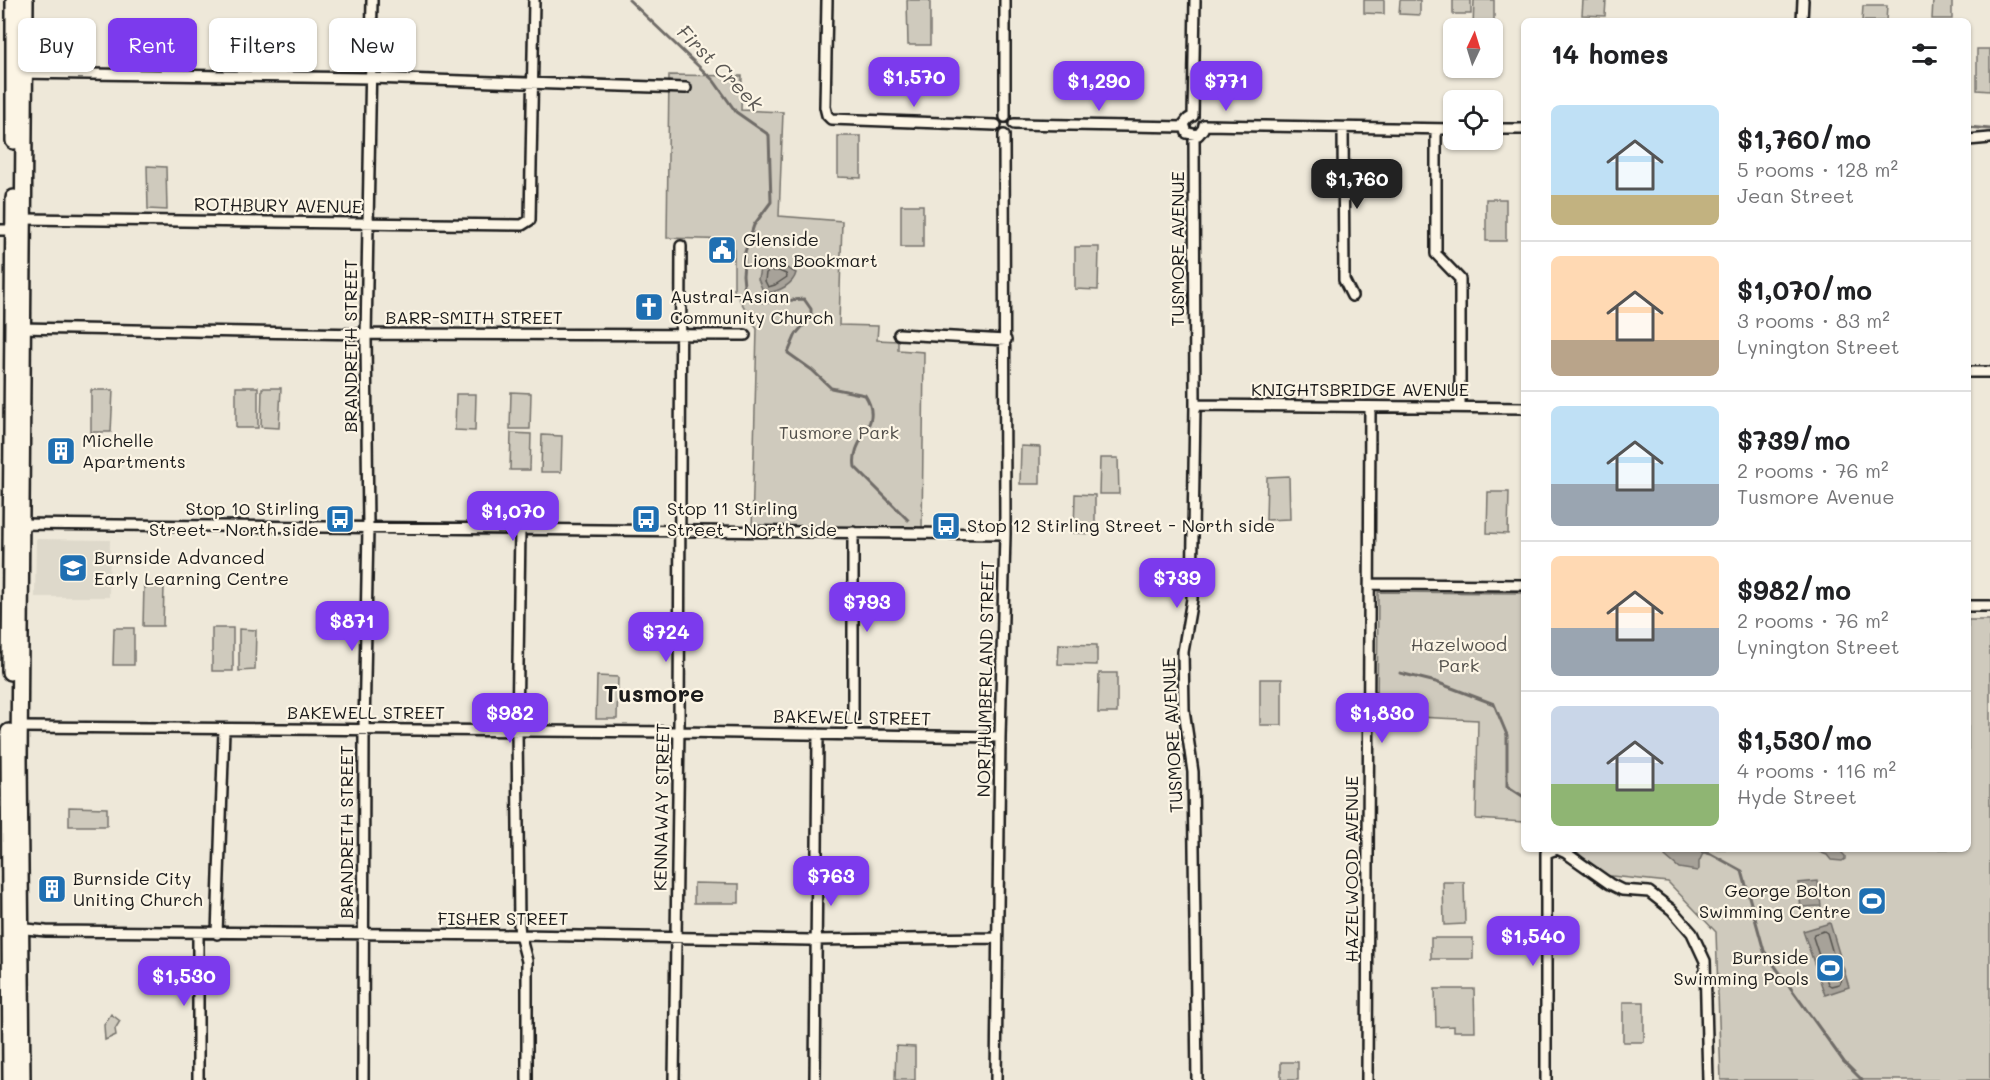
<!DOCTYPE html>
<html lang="en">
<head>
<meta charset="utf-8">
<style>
	:root { --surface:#fff; --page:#f2f2f2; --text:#202124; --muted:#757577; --line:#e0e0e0; --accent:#7c3aed }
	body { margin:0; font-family:Mali,sans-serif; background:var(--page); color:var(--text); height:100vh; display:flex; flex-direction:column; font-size:22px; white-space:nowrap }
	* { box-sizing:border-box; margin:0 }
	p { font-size:20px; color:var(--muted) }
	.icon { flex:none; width:33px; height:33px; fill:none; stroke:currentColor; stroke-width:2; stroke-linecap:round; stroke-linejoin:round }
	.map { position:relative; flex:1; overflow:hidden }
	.sheet { position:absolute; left:1521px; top:18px; width:450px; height:834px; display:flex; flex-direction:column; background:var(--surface); border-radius:9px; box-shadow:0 2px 4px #0004 }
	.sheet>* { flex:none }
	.guide { position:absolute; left:18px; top:18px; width:570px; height:54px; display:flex; gap:12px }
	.needle { width:39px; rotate:4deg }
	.controls { position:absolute; left:1443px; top:18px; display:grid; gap:12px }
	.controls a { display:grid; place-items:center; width:60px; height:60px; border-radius:9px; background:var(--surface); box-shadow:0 2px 4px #0004; font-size:30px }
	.price { position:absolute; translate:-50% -51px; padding:0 14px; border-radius:12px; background:var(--accent); color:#fff; font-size:20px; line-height:39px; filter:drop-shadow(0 2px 3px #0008) }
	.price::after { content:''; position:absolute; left:50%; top:36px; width:18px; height:14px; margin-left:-9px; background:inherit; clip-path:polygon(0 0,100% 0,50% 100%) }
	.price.on { background:#222; color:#fff }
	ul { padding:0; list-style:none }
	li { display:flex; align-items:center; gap:18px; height:150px; padding:0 30px }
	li+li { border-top:2px solid var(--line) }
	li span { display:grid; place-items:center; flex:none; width:168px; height:120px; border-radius:9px; color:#555 }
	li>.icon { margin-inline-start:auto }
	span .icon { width:72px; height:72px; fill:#fffc; stroke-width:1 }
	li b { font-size:26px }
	h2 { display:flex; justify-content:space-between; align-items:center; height:72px; padding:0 30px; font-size:26px }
	.chip { padding:0 21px; border-radius:9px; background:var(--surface); box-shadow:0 2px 4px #0004; font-size:21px; line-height:54px }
	.chip.on { background:var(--accent); color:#fff }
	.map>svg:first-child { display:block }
	.built { fill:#ded9cb }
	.green { fill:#cfcabd; stroke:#76736c; stroke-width:1.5 }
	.water { fill:#a7a299; stroke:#6f6c67; stroke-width:1.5 }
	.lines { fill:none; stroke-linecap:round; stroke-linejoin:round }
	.shore { stroke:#54524e; stroke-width:1.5 }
	.stream { stroke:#6f6c67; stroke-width:3 }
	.minor-casing { stroke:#1c1c1c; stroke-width:14 }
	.highway-casing { stroke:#1c1c1c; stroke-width:20 }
	.minor { stroke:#fcf5e5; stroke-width:9 }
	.highway { stroke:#fcf5e5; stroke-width:15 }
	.labels { text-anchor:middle; stroke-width:4.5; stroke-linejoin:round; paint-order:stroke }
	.street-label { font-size:18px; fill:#1c1c1c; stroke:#fcf5e5 }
	.poi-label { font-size:18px; fill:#1c1c1c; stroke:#fcf5e5; text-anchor:start }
	.park-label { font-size:18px; fill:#52504c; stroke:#fcf5e5 }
	.water-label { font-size:20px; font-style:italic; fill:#5b5854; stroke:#fcf5e5 }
	.district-label { font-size:24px; font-weight:bold; fill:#1c1c1c; stroke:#fcf5e5 }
</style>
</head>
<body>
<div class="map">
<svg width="1990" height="1080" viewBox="0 0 1990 1080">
	<rect width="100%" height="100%" fill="#eee8d9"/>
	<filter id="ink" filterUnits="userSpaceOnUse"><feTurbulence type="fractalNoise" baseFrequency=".0167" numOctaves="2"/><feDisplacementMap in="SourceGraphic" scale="12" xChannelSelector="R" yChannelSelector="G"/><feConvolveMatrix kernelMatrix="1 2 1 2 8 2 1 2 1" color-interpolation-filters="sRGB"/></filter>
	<g filter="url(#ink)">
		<path class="built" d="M36 539 110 540 109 597H35Z"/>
		<path class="green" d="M907 0H930V45H908Z
			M1364 0H1384V14L1364 13Z
			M1400 0H1420V15L1399 14Z
			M1453 0H1471V14H1453Z
			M1474 0H1494V29L1473 28Z
			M1583 0H1606L1605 16 1582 15Z
			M1933 0H1952V19H1932Z
			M1863 6H1887L1886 21H1862Z
			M291 21H311L310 65H291Z
			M116 23H137L136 66 115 65Z
			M1977 49H1990V91L1977 90Z
			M669 75 742 76 741 110 783 112 779 216 842 221 839 325 878 326 877 340 898 341V350L924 352 922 533 752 531 757 329 734 290V240L667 238Z
			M838 136H861V178L838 177Z
			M147 166 166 167 167 210 148 209Z
			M1486 199H1506V241H1486Z
			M901 205H923V247H901Z
			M1075 247H1099L1098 290 1075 289Z
			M236 387H258V428H236Z
			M262 388H281L279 428 261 427Z
			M91 390H113L111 432H91Z
			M511 392 531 393 530 429H510Z
			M456 394H476L475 431 455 430Z
			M511 433 531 434 530 470H510Z
			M542 435 562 436 561 472H541Z
			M1021 446 1040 447V484H1020Z
			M1100 458H1118L1119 494H1099Z
			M1289 476 1290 519 1266 520 1267 477Z
			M1488 492H1509L1508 534 1487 533Z
			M1075 494 1095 495V534L1074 533Z
			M144 585 164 586 163 626H143Z
			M1378 592 1524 593V822L1476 819 1478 720 1377 715Z
			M1968 620H1990V1080H1721L1716 932 1668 882 1602 875 1574 849H1968Z
			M114 628H134V665H113Z
			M212 628H233V671H212Z
			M239 629 256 630 255 670 239 671Z
			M1059 644 1097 645V665L1058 664Z
			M1099 673H1117V713H1098Z
			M597 676 618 677 617 719H596Z
			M1260 679H1282V725H1260Z
			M69 807 107 808V826H69Z
			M1443 882H1464L1465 924 1444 925Z
			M694 883 739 884V903H694Z
			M1431 938H1473V959H1431Z
			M1435 989H1474L1475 1031H1454V1026L1436 1027Z
			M1623 1002H1644V1042H1623Z
			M111 1014 120 1021 115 1029 116 1035 105 1040 104 1025Z
			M896 1046 915 1047V1080H895Z
			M1281 1062H1298V1080H1281Z"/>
		<path class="water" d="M781 265 796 273C793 285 779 291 768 293L763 291 758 279 760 269 766 266Z
			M1669 849H1705L1699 862V869L1697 871 1679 868 1665 856Z
			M1819 849H1838L1845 856V859L1842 861 1831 860 1827 855 1819 852Z
			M1818 881 1821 906 1801 907 1798 883Z
			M1830 923 1849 987 1825 995 1803 931Z"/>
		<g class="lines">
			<path class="shore" d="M769 271H779L786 274 787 277 775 285 768 287 765 281 766 273Z
				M1824 931 1827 933 1841 981 1839 984 1831 986 1828 984 1813 937 1814 934Z"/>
			<path class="stream" d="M629 0 714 81 736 112 769 135 771 202 754 225 745 252 743 275 744 286 750 299C772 306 782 300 804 299L811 309V316L796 334 788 353 812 370 831 388 865 395C885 426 850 437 855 467L908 520
				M1968 127 1990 129
				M1400 673 1436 682 1494 704 1507 735V786L1524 797
				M1700 851 1711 854 1742 871 1764 951 1844 1062 1862 1080"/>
			<g class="minor-casing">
				<path id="minor" d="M827 0 825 107 827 115 831 119 996 125
					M1005 0V117
					M1802 21 1803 0
					M19 73 371 78 686 88
					M1193 116 1195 0
					M1193 116 1188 119 1184 124 1187 133 1198 135 1203 129 1204 125
					M1014 124 1184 127
					M1204 125 1454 129
					M1343 128 1344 280 1352 296
					M1436 129V254L1460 279V407
					M1492 129H1524
					M1194 136 1195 405 1192 599 1183 652 1184 710 1193 772 1197 1080
					M1968 140 1990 138
					M24 219 522 225 530 220 534 0
					M0 230H13
					M18 328 366 334 745 335
					M899 334 1006 340
					M1968 372H1990
					M1195 405 1524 408
					M18 524 1005 534
					M520 529 517 730 519 924 520 935 527 961V1080
					M1370 584 1524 585
					M1968 606H1990
					M19 727 679 732 1000 737
					M853 735V532
					M16 928 46 931 520 935 810 940 997 938
					M198 934V1080
					M217 934 224 730
					M363 1080 364 729 368 528 366 338 372 0
					M674 1080 679 727 681 246
					M815 1080 818 734
					M996 1080 1000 737 1005 534 1004 135
					M1367 1080 1370 407
					M1546 1080V853L1557 849 1566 853 1610 884 1622 890 1649 892 1672 910 1692 933 1705 961 1708 1080"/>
			</g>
			<g class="highway-casing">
				<path id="highway" d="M14 141V0
					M10 672 14 198
					M9 732 11 1080
					M22 1080 19 760 25 0"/>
			</g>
			<use href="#minor" class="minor"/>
			<use href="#highway" class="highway"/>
		</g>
	</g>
	<defs>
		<g id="civic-square" transform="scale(1.5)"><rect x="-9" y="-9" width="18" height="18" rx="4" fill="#1f6fb2" stroke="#fcf5e5"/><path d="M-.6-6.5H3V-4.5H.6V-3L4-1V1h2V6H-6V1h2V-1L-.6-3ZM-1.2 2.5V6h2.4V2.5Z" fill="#fff"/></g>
		<g id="church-square" transform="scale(1.5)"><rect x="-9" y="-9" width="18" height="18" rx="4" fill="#1f6fb2" stroke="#fcf5e5"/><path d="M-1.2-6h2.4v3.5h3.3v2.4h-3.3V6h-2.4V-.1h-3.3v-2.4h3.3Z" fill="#fff"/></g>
		<g id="building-square" transform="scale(1.5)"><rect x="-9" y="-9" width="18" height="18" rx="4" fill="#1f6fb2" stroke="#fcf5e5"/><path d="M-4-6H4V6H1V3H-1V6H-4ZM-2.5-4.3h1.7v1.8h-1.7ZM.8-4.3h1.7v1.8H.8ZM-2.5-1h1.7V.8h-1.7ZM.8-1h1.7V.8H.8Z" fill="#fff"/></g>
		<g id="bus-square" transform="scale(1.5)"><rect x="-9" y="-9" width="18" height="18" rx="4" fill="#1f6fb2" stroke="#fcf5e5"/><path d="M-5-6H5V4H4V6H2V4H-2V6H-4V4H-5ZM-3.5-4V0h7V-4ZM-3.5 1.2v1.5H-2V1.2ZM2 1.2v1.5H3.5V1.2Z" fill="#fff"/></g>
		<g id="school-square" transform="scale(1.5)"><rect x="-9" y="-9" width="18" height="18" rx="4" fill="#1f6fb2" stroke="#fcf5e5"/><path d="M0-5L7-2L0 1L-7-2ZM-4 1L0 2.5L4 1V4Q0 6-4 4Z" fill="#fff"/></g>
		<g id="stadium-square" transform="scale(1.5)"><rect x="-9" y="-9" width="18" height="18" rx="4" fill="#1f6fb2" stroke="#fcf5e5"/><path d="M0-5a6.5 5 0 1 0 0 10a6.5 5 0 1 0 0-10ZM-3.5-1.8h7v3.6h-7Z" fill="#fff"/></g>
	</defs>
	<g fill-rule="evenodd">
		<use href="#civic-square" x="722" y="250"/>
		<use href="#church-square" x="649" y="307"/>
		<use href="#building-square" x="61" y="451"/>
		<use href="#bus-square" x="340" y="519"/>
		<use href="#bus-square" x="646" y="519"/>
		<use href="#bus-square" x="946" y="526"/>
		<use href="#school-square" x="73" y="568"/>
		<use href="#building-square" x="52" y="889"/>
		<use href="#stadium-square" x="1872" y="901"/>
		<use href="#stadium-square" x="1830" y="968"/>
	</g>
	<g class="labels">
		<g class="street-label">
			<text transform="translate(278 206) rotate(1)" y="6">ROTHBURY AVENUE</text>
			<text transform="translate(1178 249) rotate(-90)" y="6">TUSMORE AVENUE</text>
			<text x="474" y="324">BARR-SMITH STREET</text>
			<text transform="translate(351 346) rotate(-90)" y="6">BRANDRETH STREET</text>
			<text x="1360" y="396">KNIGHTSBRIDGE AVENUE</text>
			<text transform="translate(986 679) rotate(-89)" y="6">NORTHUMBERLAND STREET</text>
			<text x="366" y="719">BAKEWELL STREET</text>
			<text transform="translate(852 718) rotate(1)" y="6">BAKEWELL STREET</text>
			<text transform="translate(1173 735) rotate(-93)" y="6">TUSMORE AVENUE</text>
			<text transform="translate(662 807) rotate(-89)" y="6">KENNAWAY STREET</text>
			<text transform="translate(347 832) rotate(-90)" y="6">BRANDRETH STREET</text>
			<text transform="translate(1352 869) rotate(-90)" y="6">HAZELWOOD AVENUE</text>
			<text x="503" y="925">FISHER STREET</text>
		</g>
		<g class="poi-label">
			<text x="743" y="246">Glenside<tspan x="743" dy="21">Lions Bookmart</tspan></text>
			<text x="670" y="303">Austral-Asian<tspan x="670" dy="21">Community Church</tspan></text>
			<text x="82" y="447">Michelle<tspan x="82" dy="21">Apartments</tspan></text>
			<text x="319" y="515" text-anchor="end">Stop 10 Stirling<tspan x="319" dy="21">Street - North side</tspan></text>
			<text x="667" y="515">Stop 11 Stirling<tspan x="667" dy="21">Street - North side</tspan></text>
			<text x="967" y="532">Stop 12 Stirling Street - North side</text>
			<text x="94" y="564">Burnside Advanced<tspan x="94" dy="21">Early Learning Centre</tspan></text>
			<text x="73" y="885">Burnside City<tspan x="73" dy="21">Uniting Church</tspan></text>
			<text x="1851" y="897" text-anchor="end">George Bolton<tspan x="1851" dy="21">Swimming Centre</tspan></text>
			<text x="1809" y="964" text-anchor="end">Burnside<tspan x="1809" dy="21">Swimming Pools</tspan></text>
		</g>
		<g class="park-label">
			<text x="839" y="439">Tusmore Park</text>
			<text x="1459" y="651">Hazelwood<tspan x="1459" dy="21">Park</tspan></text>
		</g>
		<g class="water-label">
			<text transform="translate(720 68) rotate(45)" y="7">First Creek</text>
		</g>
		<g class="district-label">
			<text x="654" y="702">Tusmore</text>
		</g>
	</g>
</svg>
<div class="controls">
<a><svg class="needle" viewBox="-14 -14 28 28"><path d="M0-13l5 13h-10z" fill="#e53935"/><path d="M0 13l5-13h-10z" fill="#757577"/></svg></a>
<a><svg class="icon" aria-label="locate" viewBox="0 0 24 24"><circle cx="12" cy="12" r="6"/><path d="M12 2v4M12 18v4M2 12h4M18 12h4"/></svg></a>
</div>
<b class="price" style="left:914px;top:108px">$1,570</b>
<b class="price" style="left:1099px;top:112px">$1,290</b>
<b class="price" style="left:1226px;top:112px">$771</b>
<b class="price on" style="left:1357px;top:210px">$1,760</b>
<b class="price" style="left:513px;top:542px">$1,070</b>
<b class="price" style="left:1177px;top:609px">$739</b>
<b class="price" style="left:867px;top:633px">$793</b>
<b class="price" style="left:352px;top:652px">$871</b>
<b class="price" style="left:666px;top:663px">$724</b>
<b class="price" style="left:510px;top:744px">$982</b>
<b class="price" style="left:1382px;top:744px">$1,830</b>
<b class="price" style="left:831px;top:907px">$763</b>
<b class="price" style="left:1533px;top:967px">$1,540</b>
<b class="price" style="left:184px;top:1007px">$1,530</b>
<div class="guide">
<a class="chip">Buy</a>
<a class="chip on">Rent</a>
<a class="chip">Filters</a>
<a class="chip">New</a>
</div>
<section class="sheet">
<h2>14 homes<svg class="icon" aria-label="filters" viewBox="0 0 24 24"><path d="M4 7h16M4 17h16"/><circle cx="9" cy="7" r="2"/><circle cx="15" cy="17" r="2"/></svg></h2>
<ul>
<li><span style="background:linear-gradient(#bfe0f5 75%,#c2b280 0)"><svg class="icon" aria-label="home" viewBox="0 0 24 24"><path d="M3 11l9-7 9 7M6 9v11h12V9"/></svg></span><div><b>$1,760/mo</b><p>5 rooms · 128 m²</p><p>Jean Street</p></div></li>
<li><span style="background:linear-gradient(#ffd9b3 70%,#b9a48a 0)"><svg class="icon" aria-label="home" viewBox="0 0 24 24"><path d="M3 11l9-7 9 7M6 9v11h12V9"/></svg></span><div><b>$1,070/mo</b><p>3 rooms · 83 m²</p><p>Lynington Street</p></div></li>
<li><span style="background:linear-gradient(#bfe0f5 65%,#9aa5b1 0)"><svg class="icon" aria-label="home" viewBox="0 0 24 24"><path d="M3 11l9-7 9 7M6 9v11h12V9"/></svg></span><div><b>$739/mo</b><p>2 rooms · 76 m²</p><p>Tusmore Avenue</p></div></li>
<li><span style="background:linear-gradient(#ffd9b3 60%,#9aa5b1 0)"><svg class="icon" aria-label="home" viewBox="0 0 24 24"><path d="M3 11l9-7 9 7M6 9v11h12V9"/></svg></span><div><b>$982/mo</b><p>2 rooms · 76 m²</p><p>Lynington Street</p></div></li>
<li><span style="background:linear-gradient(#c9d6e8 65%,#8fb573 0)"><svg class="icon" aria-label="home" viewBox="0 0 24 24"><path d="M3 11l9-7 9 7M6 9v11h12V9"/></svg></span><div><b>$1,530/mo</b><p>4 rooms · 116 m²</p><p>Hyde Street</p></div></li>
</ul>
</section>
</div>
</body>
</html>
